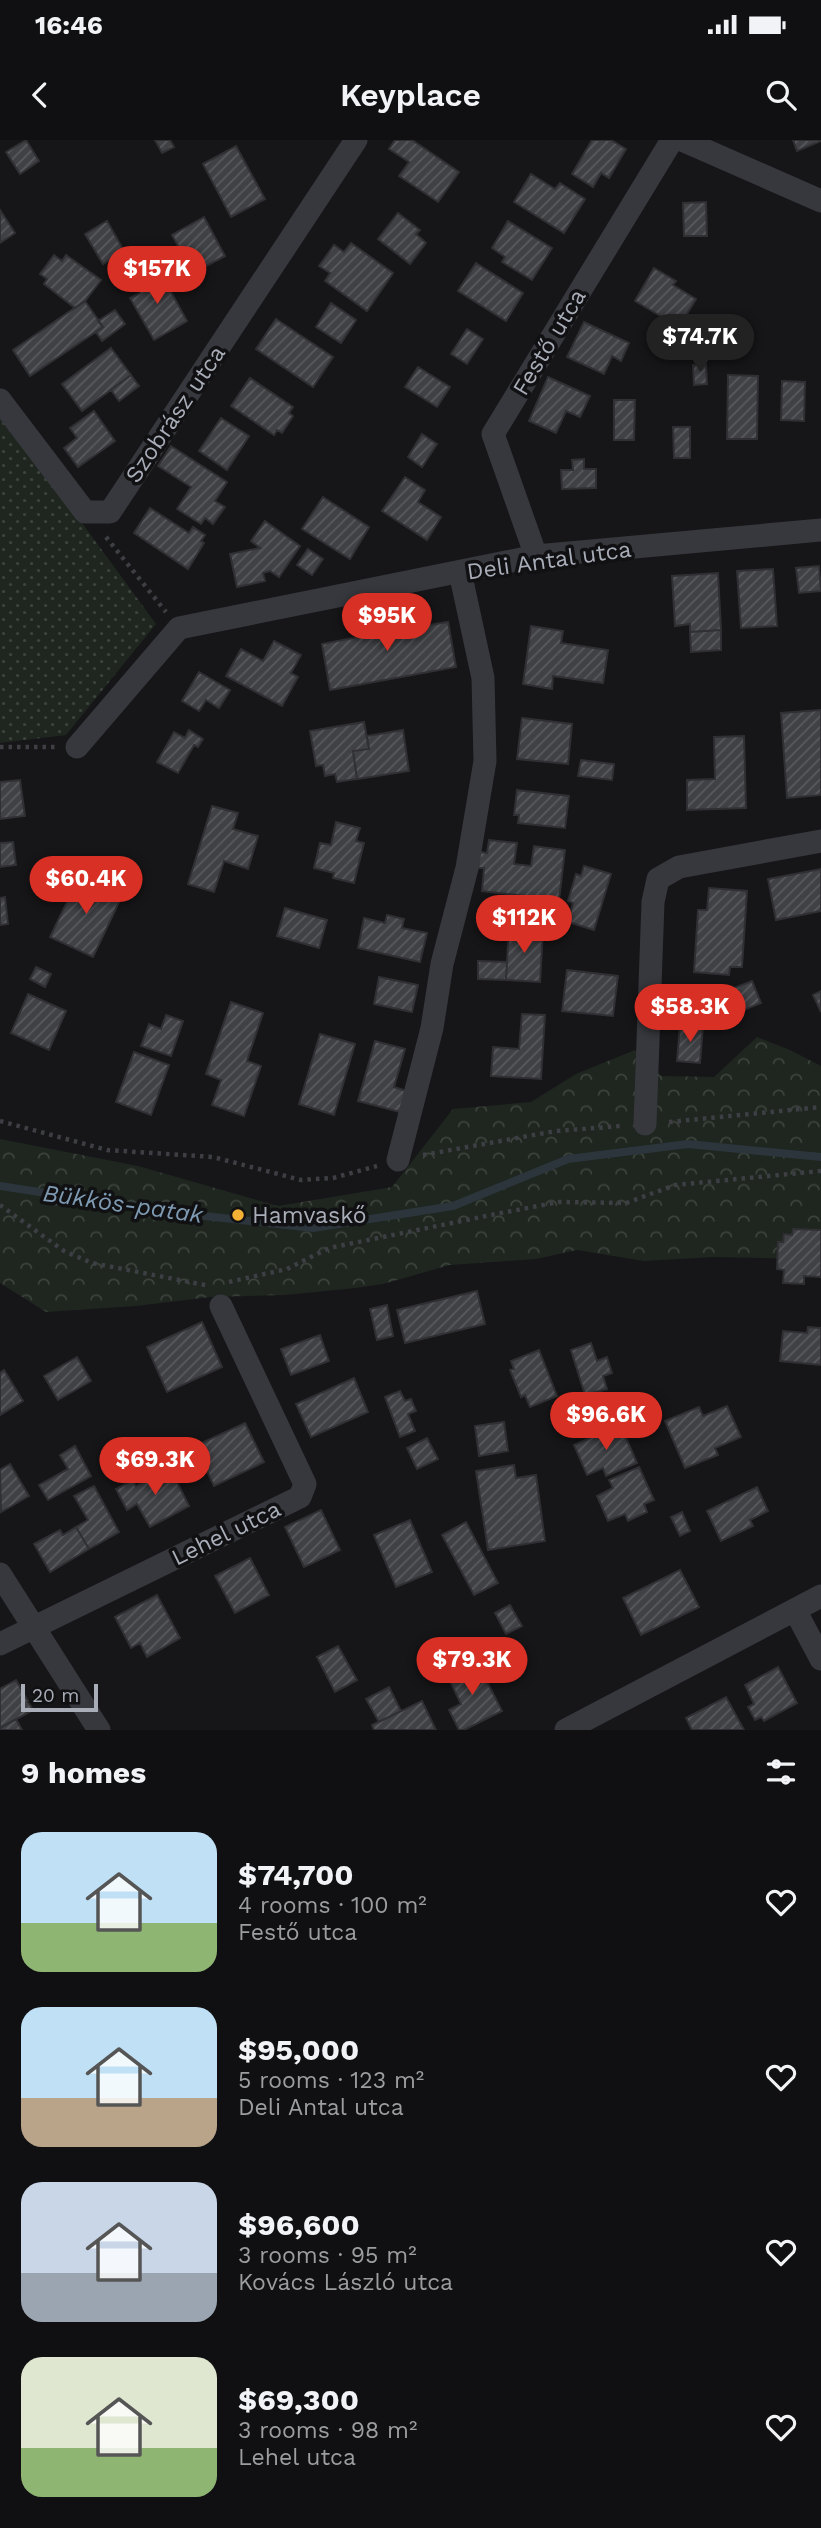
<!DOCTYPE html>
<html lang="en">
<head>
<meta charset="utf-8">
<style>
	:root { --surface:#101012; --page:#19191b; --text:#f1f3f6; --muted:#9c9d9f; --accent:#d93025 }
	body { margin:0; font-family:"Work Sans",sans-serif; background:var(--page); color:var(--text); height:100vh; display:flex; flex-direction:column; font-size:26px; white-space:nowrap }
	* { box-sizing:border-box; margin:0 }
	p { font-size:23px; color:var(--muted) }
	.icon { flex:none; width:38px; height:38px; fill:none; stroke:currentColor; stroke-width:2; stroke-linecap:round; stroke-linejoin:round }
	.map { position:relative; height:1590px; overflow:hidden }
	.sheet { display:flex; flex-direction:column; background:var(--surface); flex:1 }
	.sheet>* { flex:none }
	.scale { position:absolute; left:21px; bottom:18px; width:77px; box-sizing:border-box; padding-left:7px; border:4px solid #a8adb8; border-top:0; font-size:19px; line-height:24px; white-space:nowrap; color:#a8adb8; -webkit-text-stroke:5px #111113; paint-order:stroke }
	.price { position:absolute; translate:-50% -60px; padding:0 16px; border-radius:24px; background:var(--accent); color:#fff; font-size:23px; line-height:46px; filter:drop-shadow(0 2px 4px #0008) }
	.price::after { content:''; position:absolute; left:50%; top:42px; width:21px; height:16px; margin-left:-10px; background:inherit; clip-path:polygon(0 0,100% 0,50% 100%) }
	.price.on { background:#222; color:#fff }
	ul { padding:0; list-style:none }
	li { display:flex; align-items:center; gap:21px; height:175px; padding:0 21px }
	li span { display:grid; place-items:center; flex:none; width:196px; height:140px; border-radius:21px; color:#555 }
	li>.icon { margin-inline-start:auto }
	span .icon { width:84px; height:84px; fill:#fffc; stroke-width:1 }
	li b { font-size:30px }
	h2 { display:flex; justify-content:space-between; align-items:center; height:84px; padding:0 21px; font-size:30px }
	.status { display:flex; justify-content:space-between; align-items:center; height:49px; padding:0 35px; background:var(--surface); direction:ltr }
	.status svg { height:19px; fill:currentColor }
	header { display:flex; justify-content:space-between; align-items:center; height:91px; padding:0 21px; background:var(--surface); font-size:32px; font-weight:600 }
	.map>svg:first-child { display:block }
	.forest { fill:url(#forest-crowns) }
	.park { fill:url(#park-dots) }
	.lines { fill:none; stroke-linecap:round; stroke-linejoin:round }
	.stream { stroke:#2c353c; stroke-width:8 }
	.building { fill:url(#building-hatch); stroke:#303034; stroke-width:2 }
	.path { stroke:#3d3f44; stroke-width:4.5; stroke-dasharray:3.5 5; stroke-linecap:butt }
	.street { stroke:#37383d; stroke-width:23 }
	.poi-dot { fill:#f2b134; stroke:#111113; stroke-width:2.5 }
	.labels { text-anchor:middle; stroke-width:7; stroke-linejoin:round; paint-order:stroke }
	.street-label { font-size:23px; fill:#a8adb8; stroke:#111113 }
	.poi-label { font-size:23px; fill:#a8adb8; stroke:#111113; text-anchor:start }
	.water-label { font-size:24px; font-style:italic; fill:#7f9bb3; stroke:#111113 }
</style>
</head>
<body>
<div class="status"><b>16:46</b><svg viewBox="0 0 49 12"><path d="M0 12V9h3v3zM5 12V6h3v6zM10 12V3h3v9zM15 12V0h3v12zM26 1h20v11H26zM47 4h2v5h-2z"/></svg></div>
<header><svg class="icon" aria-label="back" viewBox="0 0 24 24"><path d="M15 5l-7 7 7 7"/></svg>Keyplace<svg class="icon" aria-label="search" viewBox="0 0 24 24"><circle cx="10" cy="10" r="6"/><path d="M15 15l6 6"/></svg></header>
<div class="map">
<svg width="821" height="1590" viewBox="0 0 821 1590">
	<defs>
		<pattern id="forest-crowns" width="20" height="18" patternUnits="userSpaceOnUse" patternTransform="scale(1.75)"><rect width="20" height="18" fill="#1e261f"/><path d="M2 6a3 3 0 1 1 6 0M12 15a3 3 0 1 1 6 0" fill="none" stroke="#3c433d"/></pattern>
		<pattern id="park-dots" width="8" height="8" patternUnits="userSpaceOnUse" patternTransform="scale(1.75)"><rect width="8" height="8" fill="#1e261f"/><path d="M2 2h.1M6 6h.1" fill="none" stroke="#3c433d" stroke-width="1.8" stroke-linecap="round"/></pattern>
		<pattern id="building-hatch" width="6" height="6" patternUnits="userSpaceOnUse" patternTransform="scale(1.75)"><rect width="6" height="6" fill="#404145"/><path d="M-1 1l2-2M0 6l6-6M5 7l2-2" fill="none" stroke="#595a5e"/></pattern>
	</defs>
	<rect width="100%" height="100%" fill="#161618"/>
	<path class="forest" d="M757 897 790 910 821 926V1119L714 1117 644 1121 577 1110 536 1119 450 1125 383 1144 355 1148 285 1155 211 1157 136 1166 46 1172 0 1143V999L138 1026 278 1066 392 1047 453 969 531 962 576 934 635 910 661 936 714 937Z"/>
	<path class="park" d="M0 271 156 484 66 595 0 603Z"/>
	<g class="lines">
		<path class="stream" d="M0 1046 169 1072 313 1088 453 1066 568 1019 688 1004 821 1017"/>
	</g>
	<path class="building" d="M26 0 39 21 20 34 6 12Z
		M155 0H170L174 7 162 13Z
		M395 0H412L459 32 438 62 399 36 409 22 389 9Z
		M592 0H611L626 9 609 38 601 33 593 47 572 34Z
		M793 0H821V1L797 11Z
		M236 6 265 59 231 77 203 24Z
		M531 34 555 49 560 43 585 59 564 93 514 62Z
		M706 62 707 96H684L683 63Z
		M0 70 15 93 0 103Z
		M398 73 420 90 416 94 426 103 410 124 378 99Z
		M204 77 225 116 193 133 172 95Z
		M107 81 124 111 103 124 85 94Z
		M508 81 552 108 532 140 502 122 505 117 492 108Z
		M351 103 393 133 367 171 325 141 330 133 319 126 334 105 344 112Z
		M54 115 62 121 66 115 101 140 85 161 75 168 44 144 47 139 40 134Z
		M476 123 523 153 506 181 458 151Z
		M654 128 676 141 673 145 696 159 679 187 635 161Z
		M148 132 155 144 164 139 187 181 154 200 130 158 140 153 133 141Z
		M85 161 103 187 30 236 13 210Z
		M331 163 356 180 341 203 316 187Z
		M115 170 125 184 102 201 96 192 103 187 98 181Z
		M276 179 333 217 313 247 256 209Z
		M584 182 629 203 621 221 612 216 604 234 567 217Z
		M467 189 483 199 467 224 451 214Z
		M111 208 131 235 82 271 62 244Z
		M706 224 707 244 694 245 693 225Z
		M418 227 450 247 437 267 405 247Z
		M131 235 139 246 119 261 111 250Z
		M728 235 758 236 757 299H727Z
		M548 237 590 256 580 277 566 271 556 293 529 281Z
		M250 238 293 267 289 273 293 276 282 293 277 290 274 295 231 266Z
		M782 241 805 242 804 281 781 280Z
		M614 260H635L634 300H614Z
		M94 271 115 301 78 327 64 308 77 298 70 288Z
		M221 278 249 296 227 330 199 311Z
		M673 287H690V318H674Z
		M422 294 437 304 422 327 408 317Z
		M171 306 227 342 215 361 225 367 213 384 205 378 201 384 177 369 191 347 158 326Z
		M584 319V329H596V348L562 349 561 330H573L572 320Z
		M405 337 425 350 418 362 441 377 427 400 382 371Z
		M323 357 369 387 350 419 302 389Z
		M150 368 189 393 193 387 205 395 201 401 204 403 188 429 134 393Z
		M265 381 300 406 279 437 270 431 263 433 265 441 237 447 230 414 260 408 251 401Z
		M308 409 323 419 312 435 297 425Z
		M819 426 821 451 799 453 796 428Z
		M773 429 777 486 741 488 737 431Z
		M718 433 721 490 690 492V484L675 486 672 436Z
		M383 469 387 492 448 482 456 527 330 550 322 504 364 496 360 473Z
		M531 486 563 491 561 503 608 510 603 543 553 536 552 549 523 544Z
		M721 490V510L691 512 690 492Z
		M274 501 301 515 291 533 298 537 282 566 226 536 241 509 263 521Z
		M199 532 230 550 219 568 206 560 199 571 182 561Z
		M821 570V655L787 658 781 573Z
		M522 578 572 584 568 624 517 619Z
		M364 582 369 609 353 611 357 639 337 642 335 634 325 636 323 625 316 626 310 591Z
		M189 590 203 599 198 607 194 605 178 633 157 622 174 592 185 598Z
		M403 590 409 631 357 639 353 611 369 609 367 596Z
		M744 596 746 668 687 670V640L715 639 714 597Z
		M581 620 614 624 612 640 578 636Z
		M20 640 25 676 0 679V642Z
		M517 650 569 656 565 688 518 683 519 675H514Z
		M212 666 238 673 233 689 258 696 248 729 224 721 214 752 188 744Z
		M336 682 360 688 356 701 364 703 354 743 333 738 334 733 314 728 320 703 331 705Z
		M489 700 517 703 514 724 531 726 534 706 565 710 559 760 482 751 484 728H478L480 712 487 713Z
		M13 702 16 725 0 727V703Z
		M584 726 611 734 594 790 568 782 573 763 568 761 576 734 581 736Z
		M821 729V771L776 780 768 739Z
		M80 735 122 756 93 817 50 797Z
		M709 748 747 751 742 827H730L729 835 694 832 698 770H707Z
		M5 757 8 784 0 785V758Z
		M285 768 327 780 319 808 277 796Z
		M387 775 404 779 402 788 427 793 420 822 358 808 364 778 385 783Z
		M509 787 543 790 540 842 506 840Z
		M478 821 507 822 506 840 478 839Z
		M36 827 51 834 45 847 30 839Z
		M567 830 618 836 613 876 562 871Z
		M379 837 418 845 412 872 374 864Z
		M752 841 761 863 707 885 698 862Z
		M821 851V872L813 855Z
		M28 854 66 871 49 910 11 893Z
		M231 862 263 873 247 921 261 926 244 976 212 965 221 940 206 934Z
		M522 874 545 875 541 939 491 936 493 907 519 909Z
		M166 875 183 881 171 916 141 906 149 884 161 889Z
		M680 885 703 887 700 923 677 921Z
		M320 894 355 904 334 975 299 964Z
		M375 901 405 909 394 947 406 951 400 972 358 961Z
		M134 912 169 925 151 975 116 962Z
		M793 1089 821 1090V1137L804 1136V1144L783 1143 784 1130 777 1129 778 1102H783L784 1094 792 1095Z
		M477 1151 485 1184 405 1203 397 1170Z
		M387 1165 393 1196 377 1200 370 1169Z
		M202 1182 222 1227 167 1252 147 1207Z
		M808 1187 821 1188V1225L780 1221 783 1191 807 1193Z
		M320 1195 329 1221 291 1235 281 1209Z
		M591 1203 597 1221 607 1217 612 1233 603 1236 607 1249 585 1255 571 1210Z
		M539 1210 557 1256 530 1267 525 1255 521 1257 510 1230 514 1229 511 1221Z
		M77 1217 91 1241 58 1260 44 1236Z
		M4 1230 23 1261 0 1275V1233Z
		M354 1238 368 1272 311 1297 296 1264Z
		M400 1251 405 1261 411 1259 416 1271 408 1274 415 1291 400 1297 385 1257Z
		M727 1266 741 1297 715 1308 718 1315 685 1328 665 1281 699 1267 703 1276Z
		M504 1282 508 1311 479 1316 475 1286Z
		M245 1283 264 1322 214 1346 195 1306Z
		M620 1284 637 1323 606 1336 603 1328 587 1335 574 1305Z
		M427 1298 438 1319 417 1329 407 1308Z
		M75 1306 91 1336 48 1360 39 1345 68 1329 60 1315Z
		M10 1324 29 1356 1 1372 0 1330Z
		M514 1325 516 1338 536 1335 545 1401 488 1410 476 1331Z
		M639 1327 654 1360 644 1364 647 1372 628 1381 625 1374 608 1381 597 1356 613 1348 609 1340Z
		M170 1328 189 1366 150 1387 137 1364 127 1370 116 1349 133 1340 136 1346Z
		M94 1346 119 1392 89 1409 76 1387 88 1380 74 1356Z
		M757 1347 768 1371 750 1380 753 1386 721 1401 707 1371Z
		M321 1370 340 1410 304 1427 285 1387Z
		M682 1372 690 1391 680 1396 671 1377Z
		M410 1380 432 1432 396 1447 374 1395Z
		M466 1382 498 1443 474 1455 442 1395Z
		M76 1387 89 1409 50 1432 34 1404 60 1390 63 1395Z
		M250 1418 269 1455 235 1473 215 1436Z
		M680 1430 699 1467 641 1495 623 1458Z
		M157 1455 180 1498 147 1517 140 1503 131 1508 115 1477Z
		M510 1465 522 1486 506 1494 495 1473Z
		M338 1506 357 1540 335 1552 317 1517Z
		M476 1520 502 1571 464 1590H459L449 1570 461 1564 447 1535Z
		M778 1527 797 1563 764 1581 761 1577 755 1580 748 1567 754 1564 745 1545Z
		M16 1540 33 1570 0 1588V1549Z
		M389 1547 401 1571 379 1582 366 1559Z
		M726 1557 744 1590H692L686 1578Z
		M422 1561 436 1590H374L372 1585Z
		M16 1579 22 1590H0V1588Z"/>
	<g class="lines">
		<path class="path" d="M106 397 166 472
			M0 607H55
			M0 981 107 1010 213 1017 301 1040 333 1038 377 1026
			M669 982 821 967
			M423 1015 556 991 621 986
			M0 1065 64 1111 92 1123 210 1146
			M229 1142 287 1129 329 1108 496 1074 559 1062 626 1063 675 1045 821 1031"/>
		<path class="street" d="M682 0 821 61
			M0 260 85 372H110L356 0
			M536 416 493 294 672 0
			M77 607 179 488 536 416 821 390
			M645 984 653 762 658 739 679 727 821 701
			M398 1020 432 888 442 824 467 728 485 621 483 538 460 432
			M0 1434 99 1590
			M795 1470 821 1519
			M0 1504 300 1357 305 1344 221 1166
			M566 1590 821 1456"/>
	</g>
	<circle class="poi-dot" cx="238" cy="1075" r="7"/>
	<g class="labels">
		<g class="street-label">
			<text transform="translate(549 202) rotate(-59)" y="8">Festő utca</text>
			<text transform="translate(175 274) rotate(-56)" y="8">Szobrász utca</text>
			<text transform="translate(549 420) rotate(-8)" y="8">Deli Antal utca</text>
			<text transform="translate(226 1393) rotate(-26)" y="8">Lehel utca</text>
		</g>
		<g class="poi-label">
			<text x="252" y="1083">Hamvaskő</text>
		</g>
		<g class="water-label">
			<text transform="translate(123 1064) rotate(8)" y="8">Bükkös-patak</text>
		</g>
	</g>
</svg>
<div class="scale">20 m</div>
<b class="price" style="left:157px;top:166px">$157K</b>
<b class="price on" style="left:700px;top:234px">$74.7K</b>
<b class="price" style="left:387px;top:513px">$95K</b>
<b class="price" style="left:86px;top:776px">$60.4K</b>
<b class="price" style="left:524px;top:815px">$112K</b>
<b class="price" style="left:690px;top:904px">$58.3K</b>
<b class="price" style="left:606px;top:1312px">$96.6K</b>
<b class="price" style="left:155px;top:1357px">$69.3K</b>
<b class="price" style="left:472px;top:1557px">$79.3K</b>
</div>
<section class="sheet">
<h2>9 homes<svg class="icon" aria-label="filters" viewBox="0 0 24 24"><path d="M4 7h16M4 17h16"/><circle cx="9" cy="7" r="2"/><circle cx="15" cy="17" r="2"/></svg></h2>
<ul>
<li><span style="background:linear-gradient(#bfe0f5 65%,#8fb573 0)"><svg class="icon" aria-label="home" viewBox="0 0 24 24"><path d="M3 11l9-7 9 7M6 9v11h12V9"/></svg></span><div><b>$74,700</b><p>4 rooms · 100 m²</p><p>Festő utca</p></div><svg class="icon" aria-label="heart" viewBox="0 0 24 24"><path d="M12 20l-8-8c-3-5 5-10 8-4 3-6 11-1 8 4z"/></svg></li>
<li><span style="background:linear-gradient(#bfe0f5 65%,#b9a48a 0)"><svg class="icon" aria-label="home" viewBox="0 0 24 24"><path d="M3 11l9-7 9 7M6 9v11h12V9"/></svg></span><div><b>$95,000</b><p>5 rooms · 123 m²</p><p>Deli Antal utca</p></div><svg class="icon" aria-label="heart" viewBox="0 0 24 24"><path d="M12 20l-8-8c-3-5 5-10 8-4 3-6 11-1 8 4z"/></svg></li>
<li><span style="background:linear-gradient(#c9d6e8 65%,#9aa5b1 0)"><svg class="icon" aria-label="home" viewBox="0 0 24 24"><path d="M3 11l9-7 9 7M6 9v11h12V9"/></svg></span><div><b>$96,600</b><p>3 rooms · 95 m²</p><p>Kovács László utca</p></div><svg class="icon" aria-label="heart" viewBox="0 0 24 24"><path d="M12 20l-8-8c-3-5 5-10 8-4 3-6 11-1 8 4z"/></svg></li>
<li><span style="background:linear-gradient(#dfe7d0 65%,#8fb573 0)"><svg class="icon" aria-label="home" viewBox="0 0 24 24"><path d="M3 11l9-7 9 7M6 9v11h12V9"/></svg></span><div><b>$69,300</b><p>3 rooms · 98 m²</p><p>Lehel utca</p></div><svg class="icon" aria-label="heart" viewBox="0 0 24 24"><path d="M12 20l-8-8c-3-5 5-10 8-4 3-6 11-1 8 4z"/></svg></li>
</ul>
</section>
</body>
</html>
